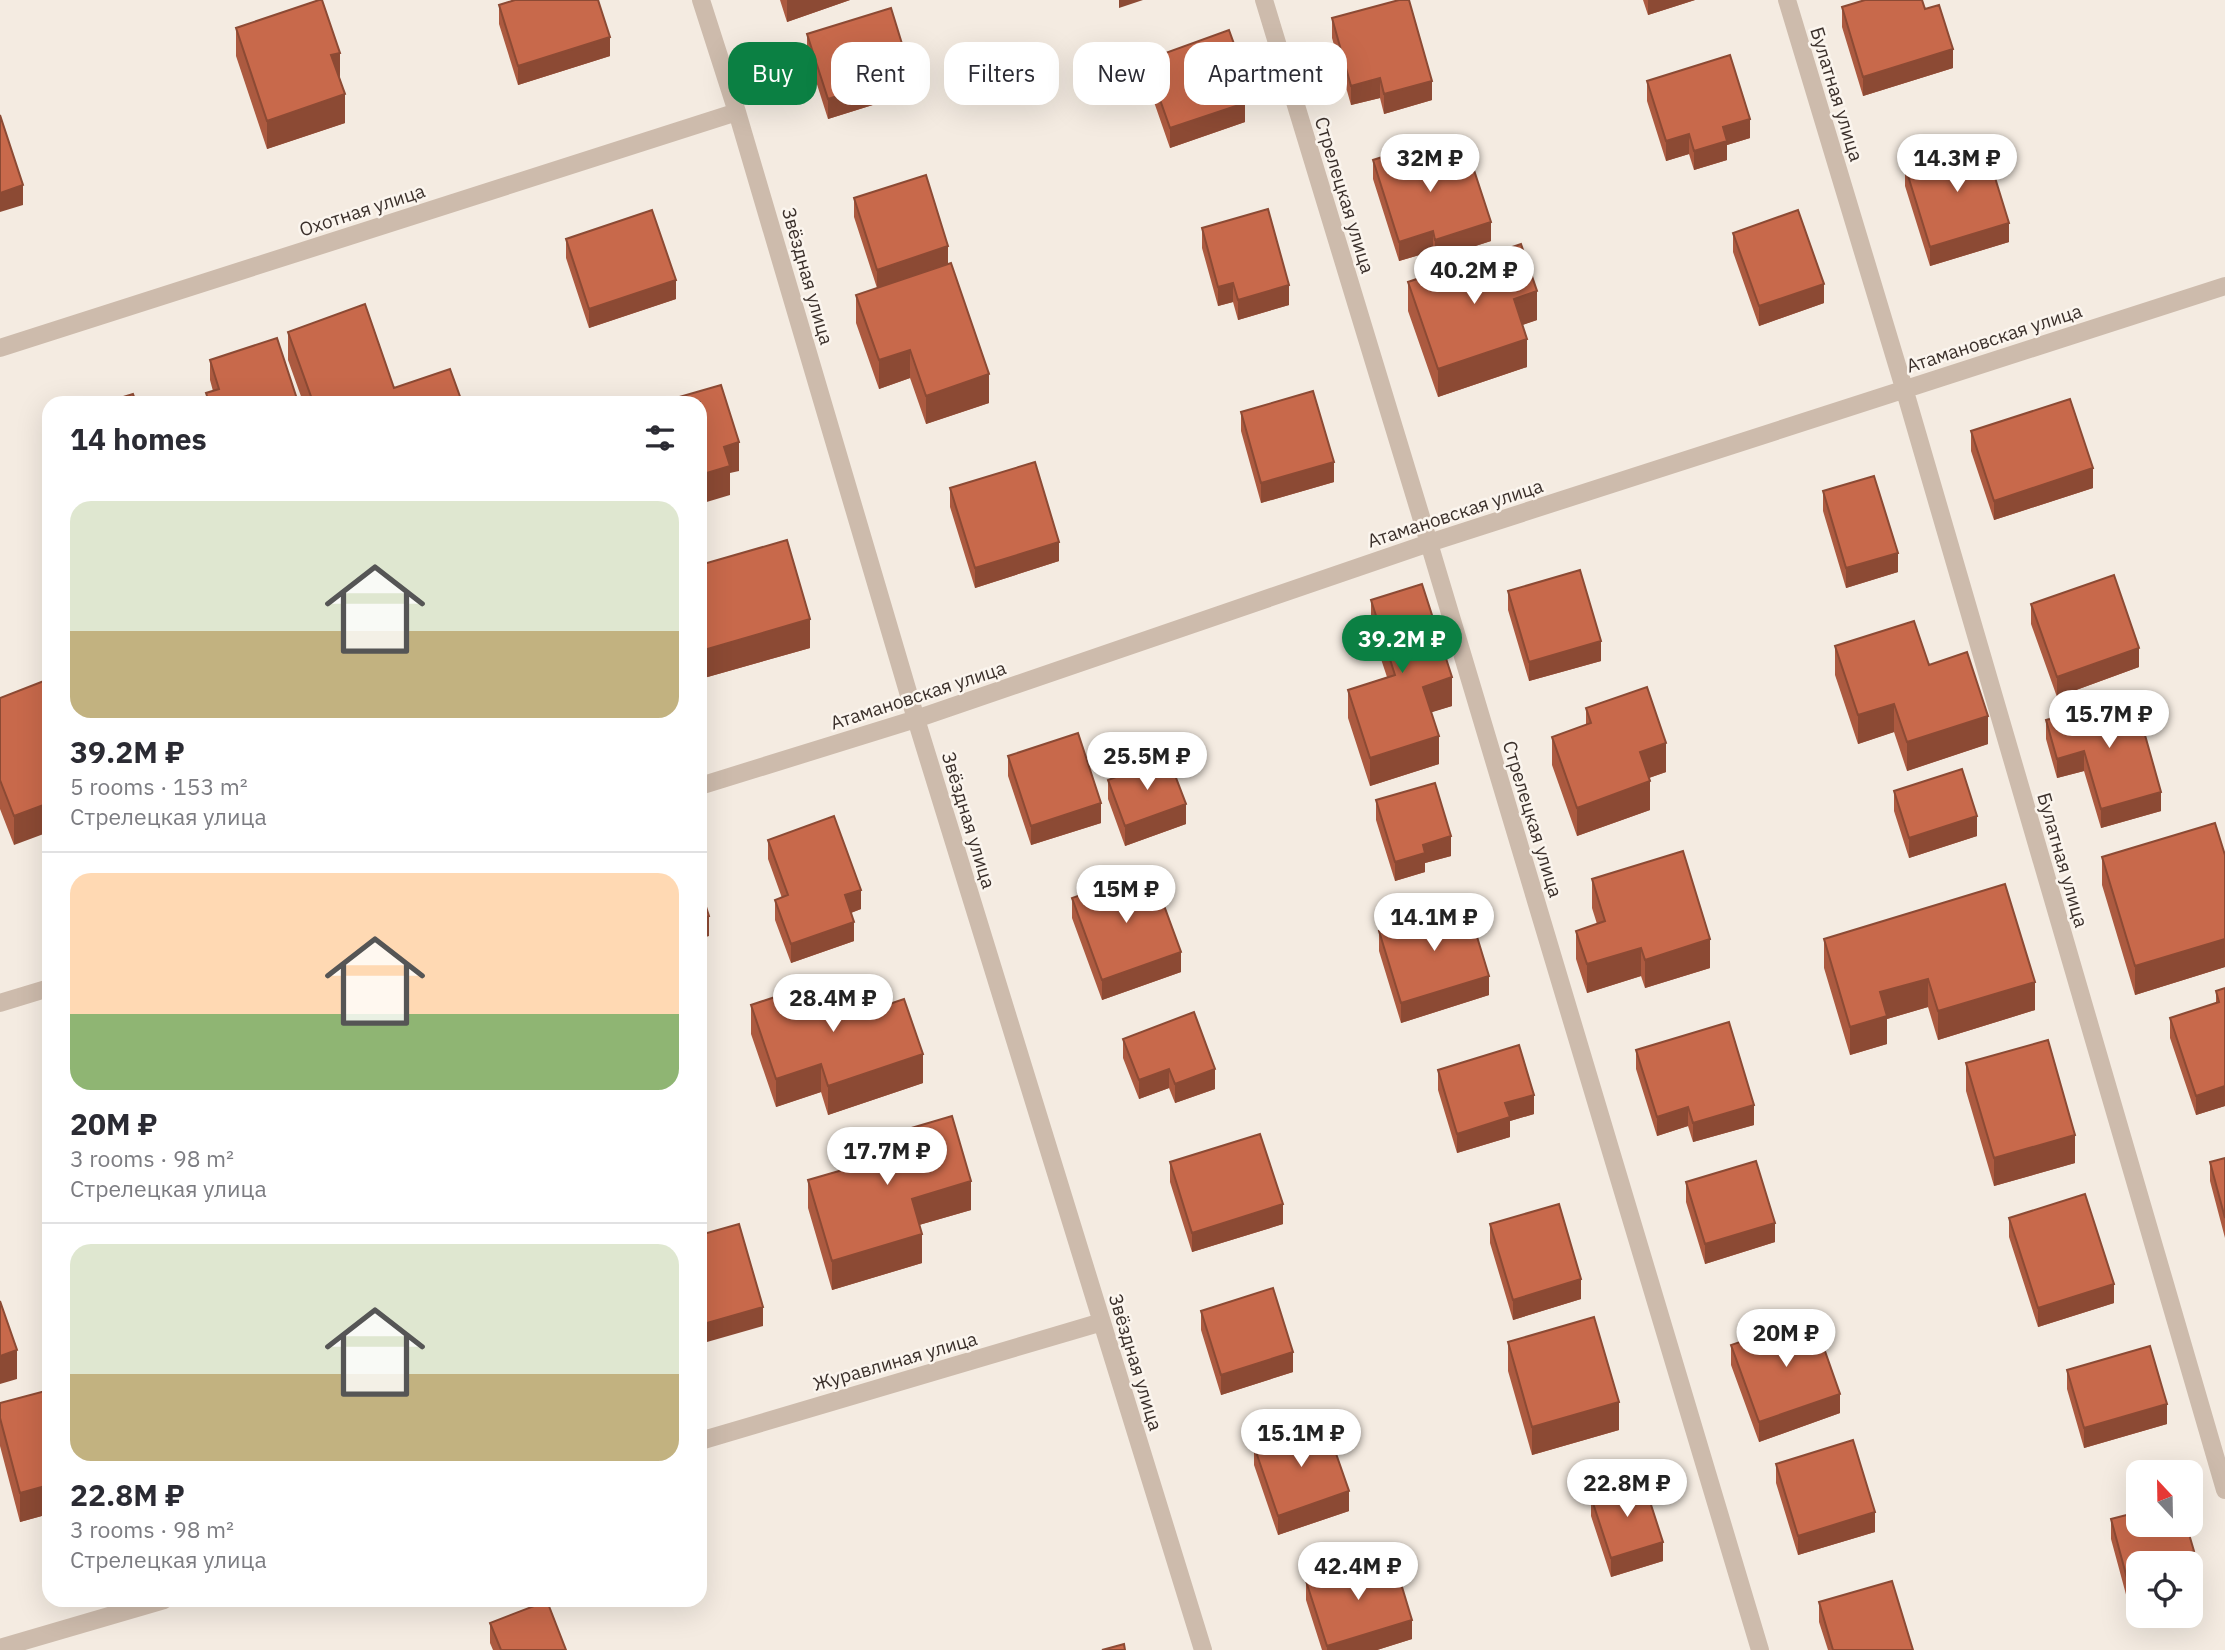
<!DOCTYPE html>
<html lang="en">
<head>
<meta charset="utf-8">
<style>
	:root { --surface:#fff; --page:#f2f2f3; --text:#2b2b33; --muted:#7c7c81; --line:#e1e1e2; --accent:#0b8043 }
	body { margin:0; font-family:"IBM Plex Sans",sans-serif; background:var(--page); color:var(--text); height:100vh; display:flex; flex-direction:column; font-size:26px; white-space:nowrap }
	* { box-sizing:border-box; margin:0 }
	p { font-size:23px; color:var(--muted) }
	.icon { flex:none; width:38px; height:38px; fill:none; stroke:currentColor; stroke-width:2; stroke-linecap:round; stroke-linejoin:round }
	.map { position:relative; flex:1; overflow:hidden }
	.panel { position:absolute; left:42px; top:396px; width:665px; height:1211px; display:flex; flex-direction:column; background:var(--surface); border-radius:21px; box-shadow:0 7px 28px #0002 }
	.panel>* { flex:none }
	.guide { position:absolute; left:728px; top:42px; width:665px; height:63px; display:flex; gap:14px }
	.needle { width:46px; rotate:338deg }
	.fabs { position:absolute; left:2126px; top:1460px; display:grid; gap:14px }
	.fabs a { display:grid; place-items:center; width:77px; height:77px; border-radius:14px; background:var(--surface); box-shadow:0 7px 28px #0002; font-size:35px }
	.price { position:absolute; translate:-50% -60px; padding:0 16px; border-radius:24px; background:#fff; color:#222; font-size:23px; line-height:46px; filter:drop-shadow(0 2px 4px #0008) }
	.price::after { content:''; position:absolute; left:50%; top:42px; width:21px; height:16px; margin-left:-10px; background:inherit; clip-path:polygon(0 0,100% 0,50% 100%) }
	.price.current { background:var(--accent); color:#fff }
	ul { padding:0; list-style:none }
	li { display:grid; align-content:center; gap:14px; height:371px; padding:0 28px }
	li+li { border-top:2px solid var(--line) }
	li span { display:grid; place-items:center; height:217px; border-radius:21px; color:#555 }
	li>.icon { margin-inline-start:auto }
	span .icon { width:126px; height:126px; fill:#fffc; stroke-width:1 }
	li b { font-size:30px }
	h2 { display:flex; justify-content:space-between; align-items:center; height:84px; padding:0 28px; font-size:30px }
	.pill { padding:0 24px; border-radius:21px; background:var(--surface); box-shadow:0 7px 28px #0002; font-size:24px; line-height:63px }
	.pill.current { background:var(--accent); color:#fff }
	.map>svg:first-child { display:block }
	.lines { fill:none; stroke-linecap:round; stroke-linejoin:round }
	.minor { stroke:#cdbbac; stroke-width:18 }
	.wall { fill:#ac5a40 }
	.shaded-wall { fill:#8c4a34 }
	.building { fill:#c8694b; stroke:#8c4a34; stroke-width:2 }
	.labels { text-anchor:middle; stroke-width:5; stroke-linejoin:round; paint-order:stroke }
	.street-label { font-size:19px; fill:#3b302b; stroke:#fbf5ee }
</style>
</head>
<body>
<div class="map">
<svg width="2225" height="1650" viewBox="0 0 2225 1650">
	<rect width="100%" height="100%" fill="#f4ebe1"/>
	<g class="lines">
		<path class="minor" d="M701 0 737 112 916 719 1203 1650
			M1264 0 1429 543 1760 1650
			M1787 0 1904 388 2225 1490
			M0 348 737 112
			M700 786 916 719 1429 543 2225 286
			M0 1003 49 988
			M700 1441 1102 1322
			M0 1648 164 1600"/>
	</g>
	<path class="wall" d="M780 0H850L787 22Z
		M1643 0H1695L1648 15Z
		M499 5 610 56 518 85 499 24Z
		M1842 7 1925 9 1953 68 1863 96 1842 27Z
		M1332 18 1432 100 1384 114 1380 98 1351 105 1332 38Z
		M236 28 340 81 345 123 267 149 236 56Z
		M807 34 911 93 828 119 807 53Z
		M1146 60 1247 100 1244 101 1245 122 1170 148 1146 79Z
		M1647 81 1750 138 1727 145V160L1694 170 1689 154 1666 161 1647 101Z
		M1373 160 1443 170 1491 241 1435 259 1433 251 1399 261 1373 179Z
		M1905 166 2009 242 1930 266 1905 186Z
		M854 198 948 263 989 403 926 424 910 378 879 389 856 323V295L877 288 854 217Z
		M1202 228 1289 305 1238 320 1233 302 1218 306 1202 248Z
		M1733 233 1824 303 1759 326 1733 252Z
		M566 239 676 299 589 328 566 258Z
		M1408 282 1537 320 1522 325 1527 367 1438 397 1408 311Z
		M288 332 394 388 462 402H303L288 360Z
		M210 360 298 402H206V393L213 391 210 380Z
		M1241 412 1334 482 1261 503 1241 431Z
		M1971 431 2093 488 1994 520 1971 451Z
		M950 488 1059 561 975 588 950 507Z
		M1823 491 1898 572 1846 588 1823 511Z
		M700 565 810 648 704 678 700 662Z
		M1508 591 1601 661 1529 681 1508 610Z
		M1371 600 1452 706 1431 712 1439 764 1370 786 1348 718V690L1387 677 1371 629Z
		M2031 604 2139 667 2057 697 2031 624Z
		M1835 646 1929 665 1988 744 1907 771 1894 732 1858 744 1835 675Z
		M49 679 14 845 0 809V698Z
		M1586 708 1666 772 1649 778 1650 810 1577 836 1552 765V737L1586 725Z
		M2046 720 2161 811 2101 828 2084 771 2057 778 2046 739Z
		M1008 756 1101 823 1031 845 1008 776Z
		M1108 780 1186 824 1125 846 1108 799Z
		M1894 791 1977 836 1909 858 1894 811Z
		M1376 800 1451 856 1425 863V872L1395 881 1376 820Z
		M768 840 861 909 851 913 854 941 791 963 775 920V900L782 898 768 859Z
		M2225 855V967L2135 995 2102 885V857Z
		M1592 879 1710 968 1645 988 1641 976 1587 993 1576 959V931L1597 924 1592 908Z
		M1072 898 1181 972 1102 1000 1072 918Z
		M1379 931 1489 995 1401 1023 1379 951Z
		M1824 939 2035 1010 1938 1040 1928 1007 1887 1019V1044L1850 1055 1824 968Z
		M2225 988V1106L2196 1115 2170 1038V1018L2216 1003V991Z
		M751 1005 845 1019 923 1083 828 1115 821 1092 776 1107 751 1034Z
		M1123 1039 1215 1089 1175 1103 1169 1088 1139 1099 1123 1058Z
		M1636 1050 1754 1125 1693 1142 1688 1126 1657 1136 1636 1069Z
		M1966 1063 2075 1163 1994 1186 1966 1091Z
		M1438 1070 1534 1114 1510 1121V1137L1457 1153 1438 1090Z
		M847 1147 971 1210 919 1225 922 1263 832 1290 808 1208V1180L847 1168Z
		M2225 1158V1238L2210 1181V1162Z
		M1170 1162 1283 1224 1192 1252 1170 1182Z
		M1686 1182 1775 1242 1705 1264 1686 1202Z
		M2009 1218 2114 1303 2038 1327 2009 1237Z
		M1490 1224 1581 1299 1513 1320 1490 1243Z
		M1201 1311 1293 1372 1221 1395 1201 1330Z
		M1508 1342 1619 1430 1532 1455 1508 1371Z
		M1731 1345 1840 1413 1759 1442 1731 1365Z
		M2067 1370 2167 1424 2084 1448 2067 1389Z
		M49 1390V1514L20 1522 0 1446V1403Z
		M1254 1446 1349 1511 1278 1535 1254 1465Z
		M1776 1464 1875 1532 1798 1555 1776 1483Z
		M1591 1497 1663 1561 1611 1577 1591 1516Z
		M2138 1512V1524H2186L2194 1551V1571H2191V1563H2138V1611L2131 1613 2111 1539V1519Z
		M1373 1575 1412 1639 1377 1650H1322L1306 1600V1581Z
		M1819 1602 1913 1650H1828L1819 1622Z
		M490 1623 566 1650H493L490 1643Z"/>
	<path class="shaded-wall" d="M787 0H850L787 22Z
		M1119 0H1143L1119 8Z
		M1648 0H1695L1648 15Z
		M610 37V56L518 85V66Z
		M1953 49V68L1863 96V77Z
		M340 53V81L331 55Z
		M911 73V93L828 119V99Z
		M1380 78V98L1351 105V86Z
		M1247 80V100L1238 103V83Z
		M1432 81V100L1384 114V94Z
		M345 94V123L267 149V121Z
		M1245 103V122L1170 148V128Z
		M1750 119V138L1727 145V160L1694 170V151L1723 127Z
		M1689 134V154L1666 161V141Z
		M23 185V205L0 212V193Z
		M1491 222V241L1435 259V240Z
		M2009 223V242L1930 266V247Z
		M1433 231V251L1399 261V242Z
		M948 246V266L877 289V270Z
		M676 280V299L589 328V309Z
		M1233 283V302L1218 306V287Z
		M1824 284V303L1759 326V306Z
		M1289 285V305L1238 320V300Z
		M1537 291V320L1514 328V299Z
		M1527 339V367L1438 397V369Z
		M910 350V378L879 389V360Z
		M989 374V403L926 424V396Z
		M739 442V471L730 473V495L700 504V475L724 447Z
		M1334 462V482L1261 503V483Z
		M2093 468V488L1994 520V501Z
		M1059 542V561L975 588V568Z
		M1898 553V572L1846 588V568Z
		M810 619V648L704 678V650Z
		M1601 641V661L1529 681V662Z
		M2139 648V667L2057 697V677Z
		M1452 677V706L1423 715V687Z
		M1894 704V732L1858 744V715Z
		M1988 716V744L1907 771V742Z
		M1439 736V764L1370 786V758Z
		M1666 743V772L1640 781V752Z
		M2084 751V771L2057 778V759Z
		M1650 781V810L1577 836V808Z
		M2161 792V811L2101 828V809Z
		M49 803V832L14 845V816Z
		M1101 803V823L1031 845V826Z
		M1186 804V824L1125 846V826Z
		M1977 816V836L1909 858V838Z
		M1451 836V856L1425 863V872L1395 881V862L1423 845Z
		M861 890V909L845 915V895Z
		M709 916V936L700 939V919Z
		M854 922V941L791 963V944Z
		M1710 939V968L1645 988V960Z
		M2225 939V967L2135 995V966Z
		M1641 948V976L1587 993V964Z
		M1181 952V972L1102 1000V980Z
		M1489 976V995L1401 1023V1003Z
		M1928 979V1007L1887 1019V1044L1850 1055V1027L1880 992Z
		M2035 982V1010L1938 1040V1011Z
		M923 1054V1083L828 1115V1086Z
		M821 1064V1092L776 1107V1079Z
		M1169 1069V1088L1139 1099V1080Z
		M1215 1069V1089L1175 1103V1084Z
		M2225 1086V1106L2196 1115V1096Z
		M1534 1095V1114L1510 1121V1137L1457 1153V1134L1505 1103Z
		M1754 1105V1125L1693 1142V1123Z
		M1688 1107V1126L1657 1136V1117Z
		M2075 1135V1163L1994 1186V1158Z
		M971 1181V1210L912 1227V1199Z
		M1283 1204V1224L1192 1252V1233Z
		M1775 1223V1242L1705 1264V1244Z
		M922 1234V1263L832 1290V1261Z
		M1581 1279V1299L1513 1320V1300Z
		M2114 1284V1303L2038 1327V1308Z
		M763 1307V1326L700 1344V1325Z
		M17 1350V1379L0 1384V1356Z
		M1293 1352V1372L1221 1395V1375Z
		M1840 1394V1413L1759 1442V1422Z
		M1619 1402V1430L1532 1455V1427Z
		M2167 1404V1424L2084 1448V1428Z
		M49 1485V1514L20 1522V1493Z
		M1349 1491V1511L1278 1535V1516Z
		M1875 1512V1532L1798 1555V1536Z
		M1663 1542V1561L1611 1577V1558Z
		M2194 1551V1571H2191V1563H2175V1557Z
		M2138 1591V1611L2131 1613V1593Z
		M1412 1620V1639L1377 1650H1327V1646Z"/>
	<path class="building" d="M319 0H322L340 53 331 55 345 94 267 121 236 28Z
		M515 0H598L610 37 518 66 499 5Z
		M1399 0H1409L1432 81 1384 94 1380 78 1351 86 1332 18Z
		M1865 0H1922L1925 9 1939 5 1953 49 1863 77 1842 7Z
		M891 8 911 73 828 99 807 34Z
		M1229 30 1247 80 1238 83 1245 103 1170 128 1146 60Z
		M1730 55 1750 119 1723 127 1727 141 1694 151 1689 134 1666 141 1647 81Z
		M0 115 23 185 0 193Z
		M1433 141 1443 170 1471 161 1491 222 1435 240 1433 231 1399 242 1373 160Z
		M1984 142 2009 223 1930 247 1905 166Z
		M926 175 948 246 877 270 854 198Z
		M1268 209 1289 285 1238 300 1233 283 1218 287 1202 228Z
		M652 210 676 280 589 309 566 239Z
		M1798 210 1824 284 1759 306 1733 233Z
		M1521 244 1537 291 1514 299 1527 339 1438 369 1408 282Z
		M951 263 989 374 926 396 910 350 879 360 856 295Z
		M365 304 394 388 450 369 462 402H313L288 332Z
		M277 338 298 402H209L206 393 219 389 210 360Z
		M721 385 739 442 724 447 730 466 700 475V402H662Z
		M1313 391 1334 462 1261 483 1241 412Z
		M133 394 136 402H107Z
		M2070 399 2093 468 1994 501 1971 431Z
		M1035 462 1059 542 975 568 950 488Z
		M1874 476 1898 553 1846 568 1823 491Z
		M787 540 810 619 704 650 700 634V565Z
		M1580 570 1601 641 1529 662 1508 591Z
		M2114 575 2139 648 2057 677 2031 604Z
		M1422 584 1452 677 1423 687 1439 736 1370 758 1348 690 1395 675 1371 600Z
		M1914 621 1929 665 1967 652 1988 716 1907 742 1894 704 1858 715 1835 646Z
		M49 679V803L14 816 0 780V698Z
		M1647 687 1666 743 1640 752 1650 781 1577 808 1552 737 1591 723 1586 708Z
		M2134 696 2161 792 2101 809 2084 751 2057 759 2046 720Z
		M1078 733 1101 803 1031 826 1008 756Z
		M1168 757 1186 804 1125 826 1108 780Z
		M1962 769 1977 816 1909 838 1894 791Z
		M1435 783 1451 836 1423 845 1425 853 1395 862 1376 800Z
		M834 816 861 890 845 895 854 922 791 944 775 900 788 895 768 840Z
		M2215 823 2225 855V939L2135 966 2102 857Z
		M1683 851 1710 939 1645 960 1641 948 1587 964 1576 931 1605 921 1592 879Z
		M1151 870 1181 952 1102 980 1072 898Z
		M2005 884 2035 982 1938 1011 1928 979 1880 992 1887 1016 1850 1027 1824 939Z
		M700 888 709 916 700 919Z
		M1467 904 1489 976 1401 1003 1379 931Z
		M832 978 845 1019 904 999 923 1054 828 1086 821 1064 776 1079 751 1005Z
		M2225 988V1086L2196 1096 2170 1018 2219 1002 2216 991Z
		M1194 1012 1215 1069 1175 1084 1169 1069 1139 1080 1123 1039Z
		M1729 1022 1754 1105 1693 1123 1688 1107 1657 1117 1636 1050Z
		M2048 1040 2075 1135 1994 1158 1966 1063Z
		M1519 1045 1534 1095 1505 1103 1510 1117 1457 1134 1438 1070Z
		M952 1116 971 1181 912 1199 922 1234 832 1261 808 1180 853 1167 847 1147Z
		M1260 1134 1283 1204 1192 1233 1170 1162Z
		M2225 1158V1218L2210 1162Z
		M1756 1161 1775 1223 1705 1244 1686 1182Z
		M2085 1194 2114 1284 2038 1308 2009 1218Z
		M1559 1204 1581 1279 1513 1300 1490 1224Z
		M739 1224 763 1307 700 1325V1235Z
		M1273 1288 1293 1352 1221 1375 1201 1311Z
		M0 1301 17 1350 0 1356Z
		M1594 1317 1619 1402 1532 1427 1508 1342Z
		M1813 1317 1840 1394 1759 1422 1731 1345Z
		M2150 1346 2167 1404 2084 1428 2067 1370Z
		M49 1390V1485L20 1493 0 1418V1403Z
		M1325 1422 1349 1491 1278 1516 1254 1446Z
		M1853 1440 1875 1512 1798 1536 1776 1464Z
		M1643 1480 1663 1542 1611 1558 1591 1497Z
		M2138 1512V1524H2186L2194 1551 2175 1557 2176 1563H2138V1591L2131 1593 2111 1519Z
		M1369 1562 1373 1575 1396 1567 1412 1620 1327 1646 1306 1581Z
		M1892 1581 1913 1650H1833L1819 1602Z
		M547 1601 566 1650H501L490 1623Z
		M1124 1644 1125 1650H1102Z"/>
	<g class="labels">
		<g class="street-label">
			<text transform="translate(1837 94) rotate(73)" y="7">Булатная улица</text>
			<text transform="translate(1345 195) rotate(73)" y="7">Стрелецкая улица</text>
			<text transform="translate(362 210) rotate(-18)" y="7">Охотная улица</text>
			<text transform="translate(808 276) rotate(74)" y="7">Звёздная улица</text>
			<text transform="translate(1994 338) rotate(-18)" y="7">Атамановская улица</text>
			<text transform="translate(1455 513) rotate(-18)" y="7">Атамановская улица</text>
			<text transform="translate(918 695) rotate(-18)" y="7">Атамановская улица</text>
			<text transform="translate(1533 819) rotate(73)" y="7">Стрелецкая улица</text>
			<text transform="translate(969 820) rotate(73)" y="7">Звёздная улица</text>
			<text transform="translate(2063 860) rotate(74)" y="7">Булатная улица</text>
			<text transform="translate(895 1361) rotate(-16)" y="7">Журавлиная улица</text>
			<text transform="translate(1136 1362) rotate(73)" y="7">Звёздная улица</text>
		</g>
	</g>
</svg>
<div class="fabs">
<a><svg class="needle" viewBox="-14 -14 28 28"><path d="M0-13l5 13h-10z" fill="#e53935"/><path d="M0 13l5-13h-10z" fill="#7c7c81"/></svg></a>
<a><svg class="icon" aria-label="locate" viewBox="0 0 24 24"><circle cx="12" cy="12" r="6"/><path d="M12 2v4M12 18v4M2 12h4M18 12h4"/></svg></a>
</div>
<b class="price" style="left:1430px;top:194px">32M ₽</b>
<b class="price" style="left:1957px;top:194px">14.3M ₽</b>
<b class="price" style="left:1474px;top:306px">40.2M ₽</b>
<b class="price current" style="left:1402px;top:675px">39.2M ₽</b>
<b class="price" style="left:2109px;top:750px">15.7M ₽</b>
<b class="price" style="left:1147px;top:792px">25.5M ₽</b>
<b class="price" style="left:1126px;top:925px">15M ₽</b>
<b class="price" style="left:1434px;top:953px">14.1M ₽</b>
<b class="price" style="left:833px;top:1034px">28.4M ₽</b>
<b class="price" style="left:887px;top:1187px">17.7M ₽</b>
<b class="price" style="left:1786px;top:1369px">20M ₽</b>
<b class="price" style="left:1301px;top:1469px">15.1M ₽</b>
<b class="price" style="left:1627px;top:1519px">22.8M ₽</b>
<b class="price" style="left:1358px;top:1602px">42.4M ₽</b>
<div class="guide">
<a class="pill current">Buy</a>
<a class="pill">Rent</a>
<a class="pill">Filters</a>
<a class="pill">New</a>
<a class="pill">Apartment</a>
</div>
<section class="panel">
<h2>14 homes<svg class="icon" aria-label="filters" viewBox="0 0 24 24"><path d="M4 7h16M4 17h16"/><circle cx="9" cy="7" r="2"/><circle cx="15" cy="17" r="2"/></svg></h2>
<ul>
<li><span style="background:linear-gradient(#dfe7d0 60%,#c2b280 0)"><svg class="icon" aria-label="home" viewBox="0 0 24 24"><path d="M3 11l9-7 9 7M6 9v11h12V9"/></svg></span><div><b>39.2M ₽</b><p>5 rooms · 153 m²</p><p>Стрелецкая улица</p></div></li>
<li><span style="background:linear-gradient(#ffd9b3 65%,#8fb573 0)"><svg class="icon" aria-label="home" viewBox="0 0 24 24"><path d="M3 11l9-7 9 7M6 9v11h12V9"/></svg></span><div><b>20M ₽</b><p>3 rooms · 98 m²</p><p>Стрелецкая улица</p></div></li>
<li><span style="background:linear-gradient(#dfe7d0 60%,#c2b280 0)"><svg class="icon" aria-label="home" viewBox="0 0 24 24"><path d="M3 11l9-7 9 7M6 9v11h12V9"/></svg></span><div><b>22.8M ₽</b><p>3 rooms · 98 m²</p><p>Стрелецкая улица</p></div></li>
</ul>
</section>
</div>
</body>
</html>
